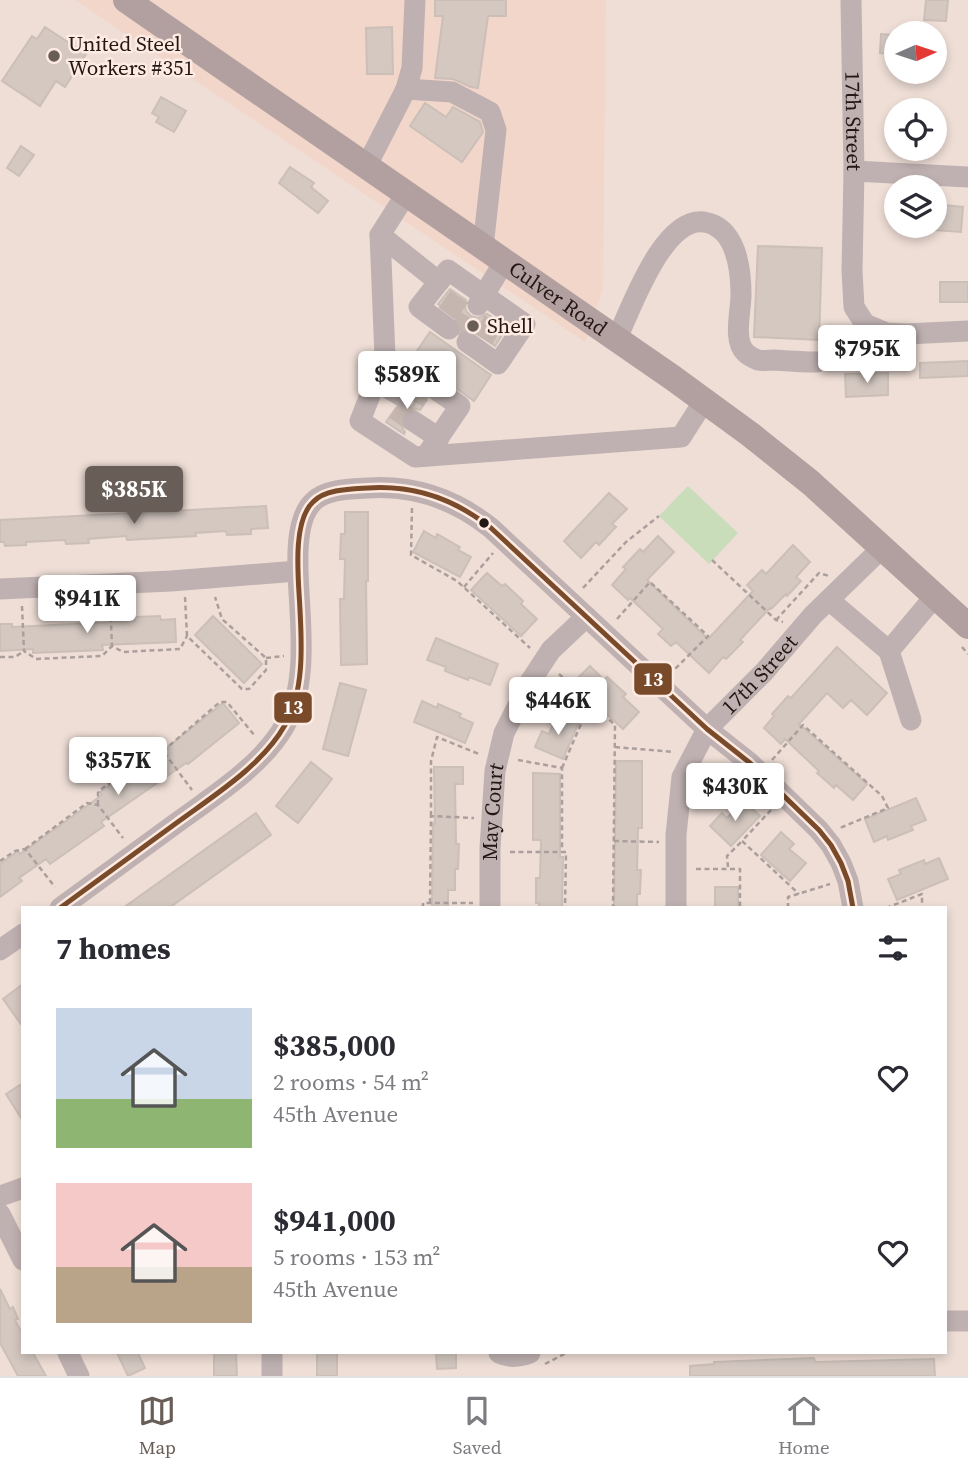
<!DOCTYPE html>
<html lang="en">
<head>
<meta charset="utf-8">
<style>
	:root { --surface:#fff; --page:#f7f7f7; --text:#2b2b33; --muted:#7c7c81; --line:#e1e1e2; --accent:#695d57 }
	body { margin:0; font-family:"Source Serif 4",serif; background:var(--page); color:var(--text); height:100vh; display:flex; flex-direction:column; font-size:26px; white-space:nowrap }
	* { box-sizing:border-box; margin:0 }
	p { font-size:23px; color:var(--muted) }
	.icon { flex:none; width:38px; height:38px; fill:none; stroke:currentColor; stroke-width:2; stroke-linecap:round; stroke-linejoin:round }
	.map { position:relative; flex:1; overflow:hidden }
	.panel { position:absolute; left:21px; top:906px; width:926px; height:448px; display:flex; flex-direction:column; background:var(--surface); border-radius:0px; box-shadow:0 4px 10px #0003 }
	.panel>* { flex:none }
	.needle { width:46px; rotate:87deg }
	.fabs { position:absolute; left:884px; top:21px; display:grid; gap:14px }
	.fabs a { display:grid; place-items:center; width:63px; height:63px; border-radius:50%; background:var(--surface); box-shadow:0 4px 10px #0003; font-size:35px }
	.price { position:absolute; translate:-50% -60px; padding:0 16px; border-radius:7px; background:#fff; color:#222; font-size:23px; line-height:46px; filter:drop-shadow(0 2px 4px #0008) }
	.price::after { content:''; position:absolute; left:50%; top:42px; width:21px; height:16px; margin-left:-10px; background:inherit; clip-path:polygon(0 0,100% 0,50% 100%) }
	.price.on { background:var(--accent); color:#fff }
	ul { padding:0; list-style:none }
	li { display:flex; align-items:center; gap:21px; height:175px; padding:0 35px }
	li span { display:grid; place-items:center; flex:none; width:196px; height:140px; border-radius:0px; color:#555 }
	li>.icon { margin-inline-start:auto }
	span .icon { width:84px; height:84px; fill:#fffc; stroke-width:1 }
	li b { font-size:30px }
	h2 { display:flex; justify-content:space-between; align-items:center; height:84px; padding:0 35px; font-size:30px }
	.tabs { display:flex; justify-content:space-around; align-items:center; height:98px; border-top:2px solid var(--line); background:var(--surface); font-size:19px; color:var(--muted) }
	.tabs a { display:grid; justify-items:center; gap:4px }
	.tabs .on { color:var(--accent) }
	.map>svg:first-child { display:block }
	.built { fill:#f2d6c9 }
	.pitch { fill:#c9ddba }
	.building { fill:#d4c8c1; stroke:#cbbfb8; stroke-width:2 }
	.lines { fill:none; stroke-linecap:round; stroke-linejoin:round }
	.minor-tunnel { stroke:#c5b6af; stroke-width:21; stroke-dasharray:21 10; stroke-linecap:butt }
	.path { stroke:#ab9f9d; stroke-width:2.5; stroke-dasharray:5 3.5; stroke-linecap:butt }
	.minor { stroke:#bfb1b1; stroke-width:21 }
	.major { stroke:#b2a0a0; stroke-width:26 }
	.bus-1-casing { stroke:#fdeae2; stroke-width:10 }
	.bus-1 { stroke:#7a4b2a; stroke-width:5 }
	.poi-dot { fill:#695d57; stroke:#fdeae2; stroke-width:2.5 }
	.bus-dot { fill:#221712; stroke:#fdeae2; stroke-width:2.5 }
	.labels { text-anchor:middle; stroke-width:5; stroke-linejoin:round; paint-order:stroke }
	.poi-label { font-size:21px; fill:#221712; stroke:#fdeae2; text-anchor:start }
	.street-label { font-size:21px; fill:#221712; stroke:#fdeae2 }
	.line-badge { stroke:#fdeae2; stroke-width:2.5 }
	.badge-label { font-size:19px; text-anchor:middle; font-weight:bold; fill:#fff }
</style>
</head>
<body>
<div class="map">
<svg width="968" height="1376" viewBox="0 0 968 1376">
	<rect width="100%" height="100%" fill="#eeded6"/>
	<path class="built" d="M75 0H606L603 289 585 342Z"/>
	<path class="pitch" d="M688 486 738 533 709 564 659 516Z"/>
	<path class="building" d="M435 0H506V16H488L478 88 471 87 453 79 435 78 443 16H435Z
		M926 0H948L946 21 924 20Z
		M45 27 86 54 65 87 56 81 40 106 2 81 32 36 37 39Z
		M392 27 393 74H367L366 28Z
		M881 34 896 35V54L880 53Z
		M161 97 186 111 174 132 156 122 159 117 152 113Z
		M425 103 446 117 453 107 480 122 483 132 462 162 410 126Z
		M21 146 34 155 19 176 7 168Z
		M290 167 314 183 311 187 328 201 318 213 279 183Z
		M934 204 963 207 961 232 934 230Z
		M758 246 822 248 819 340 754 337Z
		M940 282H968V302H940Z
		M450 289 466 300 465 305 466 311 471 316 478 318 487 314 507 327 495 346 474 331 468 329 462 330 461 324 457 319 438 304Z
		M430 332 491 375 474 401 442 378 437 376 430 377 429 371 424 366 412 358Z
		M968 361V376L920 378V363Z
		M888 373V395L846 397 845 374Z
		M413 389H422L424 395 427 400 420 410 413 408 407 410 402 413 400 421 402 427 405 432 404 434 386 422 396 408 404 410 410 408 414 404 416 396Z
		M609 493 627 509 612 524 616 527 599 545 596 542 581 558 564 541Z
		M266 506 268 528 251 529V534L227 535 226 531 195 533 196 536 127 540 126 536 88 539 89 543 66 544 65 540 26 542V545L5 546 4 542H0V520Z
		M345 512H368V581H366L367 664 341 665 340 599H344L345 559H340L341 534H345Z
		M424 531 436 538 437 534 460 547 458 550 471 557 460 577 413 552Z
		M658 536 674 552 647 580 708 639 753 591 747 585 762 570 766 574 793 545 810 562 796 577 801 581 787 596 786 594 771 609 770 608 740 640 743 642 726 659 723 657 709 673 676 642 671 646 658 634 663 629 630 598 628 600 612 585 626 569 623 567 640 549 643 552Z
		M487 573 502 586 505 584 523 601 521 604 537 619 521 636 471 590Z
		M160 616 161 620 175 619 176 642 102 645 103 650 33 653V649L0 651V624H12V627L135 621V617Z
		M213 616 262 664 244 683 195 635Z
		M436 638 498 664 490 685 469 677 468 680 445 671 446 667 427 660Z
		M837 647 887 693 867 715 851 700 843 708 827 693 799 724 867 784 853 800 836 785 834 788 817 773 819 771 785 739 781 744 764 728 774 716 772 714 788 696 791 698Z
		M590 666 604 680 607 677 626 694 623 697 639 712 623 729 573 683Z
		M340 683 366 690 348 756 323 749Z
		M422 701 437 708 438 704 461 714 459 717 473 723 465 743 414 722Z
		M223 703 239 723 188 764 186 763 101 822 104 826 50 864 46 859 19 878 22 881 0 897V864L18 851 20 854 102 795 100 792 156 752 158 755Z
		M558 713 579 722 563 759 535 747 542 731 549 734Z
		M616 761H642V828H638L637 870H641L640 894H637V908H614Z
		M311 762 332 779 298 823 276 806Z
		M434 767H463V784H455L456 844H459L458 869H455V890H448V908H432L433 823 435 824Z
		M533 773 560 774V857H563L562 908H539V903H536V878H540L541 840H533Z
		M916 798 926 820 911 826 913 830 888 840 887 836 874 842 865 819Z
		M743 800 760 816 731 846 710 826 722 813 727 818Z
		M256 813 271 835 169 908H123Z
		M781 832 794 844 789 849 806 863 790 881 761 855Z
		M939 858 948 879 897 900 888 879 901 874 899 870 924 860 925 864Z
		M715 887H738V908H715Z
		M23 984V1027L3 999Z
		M23 1083V1121L6 1094Z
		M0 1289 10 1309 13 1307 18 1319 15 1320 23 1335V1353H33L46 1376H18L0 1343Z
		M117 1353H138L145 1368 128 1376Z
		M214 1353H236L237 1376H214Z
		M317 1353H337V1376H317Z
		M436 1353H456V1368L437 1369Z
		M814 1358 815 1362 934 1359 935 1376H690V1366L714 1364V1362Z"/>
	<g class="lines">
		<path class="minor-tunnel" d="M447 314 460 296
			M458 335 476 307
			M483 339 495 319
			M410 387 429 398
			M395 409 413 421"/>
		<path class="path" d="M412 508 411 555 457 581 530 648
			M712 560 776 620 783 622
			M464 587 493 553
			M583 588 626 542 659 516
			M185 597 187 636 242 689H249L266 670V658L222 619 215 597
			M110 600 112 646 123 652 180 649 187 636
			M22 606 24 651 36 659 102 656 112 646
			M617 619 650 582 708 636 673 671
			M776 620 819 573 829 576
			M962 647 968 654
			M0 657H15L24 651
			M266 658 284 656
			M559 674 615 725 613 908
			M615 747 674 752
			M163 751 220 702H227L255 736
			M518 760 562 768V852
			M772 760 803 725 882 796 888 808 840 828
			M562 768 590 703
			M98 805V793L100 790 152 752 163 751 192 790
			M771 810 742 841 799 894
			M431 816V761L437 737 479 754
			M614 841 659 842
			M25 849 87 803 98 805 123 838
			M510 852H566L565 908
			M0 861 15 851 25 849 55 887
			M728 867 727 856 742 841
			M696 869H740V908
			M430 903 431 816 474 818
			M423 908V903H473
			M788 908V897L830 884
			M886 908 922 894V908
			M545 1364 566 1353"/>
		<g class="minor">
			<path id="s1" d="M851 0 854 171 852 271 854 307 865 324 886 333 906 334 968 331"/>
			<path d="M406 89 412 68 415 0"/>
			<path d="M366 167 406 89 452 92 490 112 496 130 483 247"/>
			<path d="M854 171 968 177"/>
			<path d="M406 194 380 235 385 357 360 421 415 457 681 437 704 401"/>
			<path d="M380 235 439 282"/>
			<path d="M478 305 504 262"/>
			<path d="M449 329 419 307 448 270 525 324 498 364 467 342"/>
			<path d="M616 340C631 310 662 217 704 222 736 227 741 268 741 295 741 311 733 340 745 352 747 355 755 359 758 360 763 361 769 360 774 360 789 361 803 362 817 362"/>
			<path d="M385 357 417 377"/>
			<path d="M376 381 403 397"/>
			<path d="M413 421 439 438"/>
			<path d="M426 456 460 406 435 389"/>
			<path d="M0 589 171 581 297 571"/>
			<path d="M829 600 889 651 935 596"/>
			<path d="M889 651 911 720"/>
			<path d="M60 908C98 880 137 852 175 824 213 796 262 766 285 725 304 692 302 647 300 610 299 583 291 523 313 502 325 489 351 489 368 488 414 485 456 500 491 528L707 729 750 763 819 830 831 845 841 863 848 881 853 908"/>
			<path id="s2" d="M490 908V848L495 771 504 733 530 682 551 650 586 617"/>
			<path id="s3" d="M676 908V835L682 777 707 729 764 672 813 615 883 547"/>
			<path d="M0 950 23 934"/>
			<path d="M0 1196 23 1188"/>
			<path d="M0 1214 23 1260"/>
			<path d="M945 1321H968"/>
			<path d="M68 1353 79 1376"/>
			<path d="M272 1353V1376"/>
			<path d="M499 1353C511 1358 518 1357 530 1353"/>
		</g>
		<path class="major" id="s4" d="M126 0 673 378 751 435 811 483 968 626"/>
		<g class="bus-1-casing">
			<path id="bus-1" d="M60 908C98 880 137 852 175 824 213 796 262 766 285 725 304 692 302 647 300 610 299 583 291 523 313 502 325 489 351 489 368 488 414 485 456 500 491 528L707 729 750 763 819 830 831 845 841 863 848 881 853 908"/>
		</g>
		<use href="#bus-1" class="bus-1"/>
	</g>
	<g class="poi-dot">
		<circle cx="54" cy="56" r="7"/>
		<circle cx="473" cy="326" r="7"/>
	</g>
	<circle class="bus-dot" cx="484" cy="523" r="6"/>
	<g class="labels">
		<g class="poi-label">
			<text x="68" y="51">United Steel<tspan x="68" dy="24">Workers #351</tspan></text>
			<text x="487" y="333">Shell</text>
		</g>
		<g class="street-label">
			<text dy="7" stroke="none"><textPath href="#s1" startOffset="121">17th Street</textPath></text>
			<text dy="7" stroke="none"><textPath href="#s4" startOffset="525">Culver Road</textPath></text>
			<text dy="7" stroke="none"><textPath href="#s3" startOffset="261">17th Street</textPath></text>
			<text dy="7" stroke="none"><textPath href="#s2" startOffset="96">May Court</textPath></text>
		</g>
	</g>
	<g class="line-badge">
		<rect x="633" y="662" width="40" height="34" rx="7" fill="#7a4b2a"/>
		<rect x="273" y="691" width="40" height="33" rx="7" fill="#7a4b2a"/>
	</g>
	<g class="badge-label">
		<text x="653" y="686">13</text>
		<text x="293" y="714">13</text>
	</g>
</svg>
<div class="fabs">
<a><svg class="needle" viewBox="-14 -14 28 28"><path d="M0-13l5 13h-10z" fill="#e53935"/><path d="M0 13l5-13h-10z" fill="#7c7c81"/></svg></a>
<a><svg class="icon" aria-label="locate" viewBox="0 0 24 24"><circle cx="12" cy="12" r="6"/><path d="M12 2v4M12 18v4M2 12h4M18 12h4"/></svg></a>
<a><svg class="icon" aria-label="layers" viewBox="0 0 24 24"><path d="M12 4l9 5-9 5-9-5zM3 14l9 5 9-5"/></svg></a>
</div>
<b class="price" style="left:867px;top:385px">$795K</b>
<b class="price" style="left:407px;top:411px">$589K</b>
<b class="price on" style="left:134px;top:526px">$385K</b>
<b class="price" style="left:87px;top:635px">$941K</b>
<b class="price" style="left:558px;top:737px">$446K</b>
<b class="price" style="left:118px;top:797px">$357K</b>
<b class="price" style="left:735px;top:823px">$430K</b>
<section class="panel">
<h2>7 homes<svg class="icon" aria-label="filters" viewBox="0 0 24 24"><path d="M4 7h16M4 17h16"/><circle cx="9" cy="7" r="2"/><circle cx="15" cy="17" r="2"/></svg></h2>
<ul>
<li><span style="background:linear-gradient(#c9d6e8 65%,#8fb573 0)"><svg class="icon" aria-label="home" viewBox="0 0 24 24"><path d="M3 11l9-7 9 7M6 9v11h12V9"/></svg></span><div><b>$385,000</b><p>2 rooms · 54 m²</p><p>45th Avenue</p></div><svg class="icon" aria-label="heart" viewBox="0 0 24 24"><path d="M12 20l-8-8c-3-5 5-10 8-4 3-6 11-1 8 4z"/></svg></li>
<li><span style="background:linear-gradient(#f6c9c9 60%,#b9a48a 0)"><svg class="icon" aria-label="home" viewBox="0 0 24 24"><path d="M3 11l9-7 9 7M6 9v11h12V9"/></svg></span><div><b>$941,000</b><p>5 rooms · 153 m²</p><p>45th Avenue</p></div><svg class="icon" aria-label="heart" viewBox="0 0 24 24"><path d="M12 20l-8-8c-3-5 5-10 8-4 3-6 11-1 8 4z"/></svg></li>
</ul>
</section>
</div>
<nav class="tabs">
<a class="on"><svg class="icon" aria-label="map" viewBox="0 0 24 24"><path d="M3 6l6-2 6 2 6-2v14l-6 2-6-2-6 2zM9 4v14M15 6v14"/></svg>Map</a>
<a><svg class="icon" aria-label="saved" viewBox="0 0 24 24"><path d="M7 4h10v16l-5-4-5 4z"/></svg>Saved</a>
<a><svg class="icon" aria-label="home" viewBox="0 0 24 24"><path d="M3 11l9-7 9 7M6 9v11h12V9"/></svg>Home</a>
</nav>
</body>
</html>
